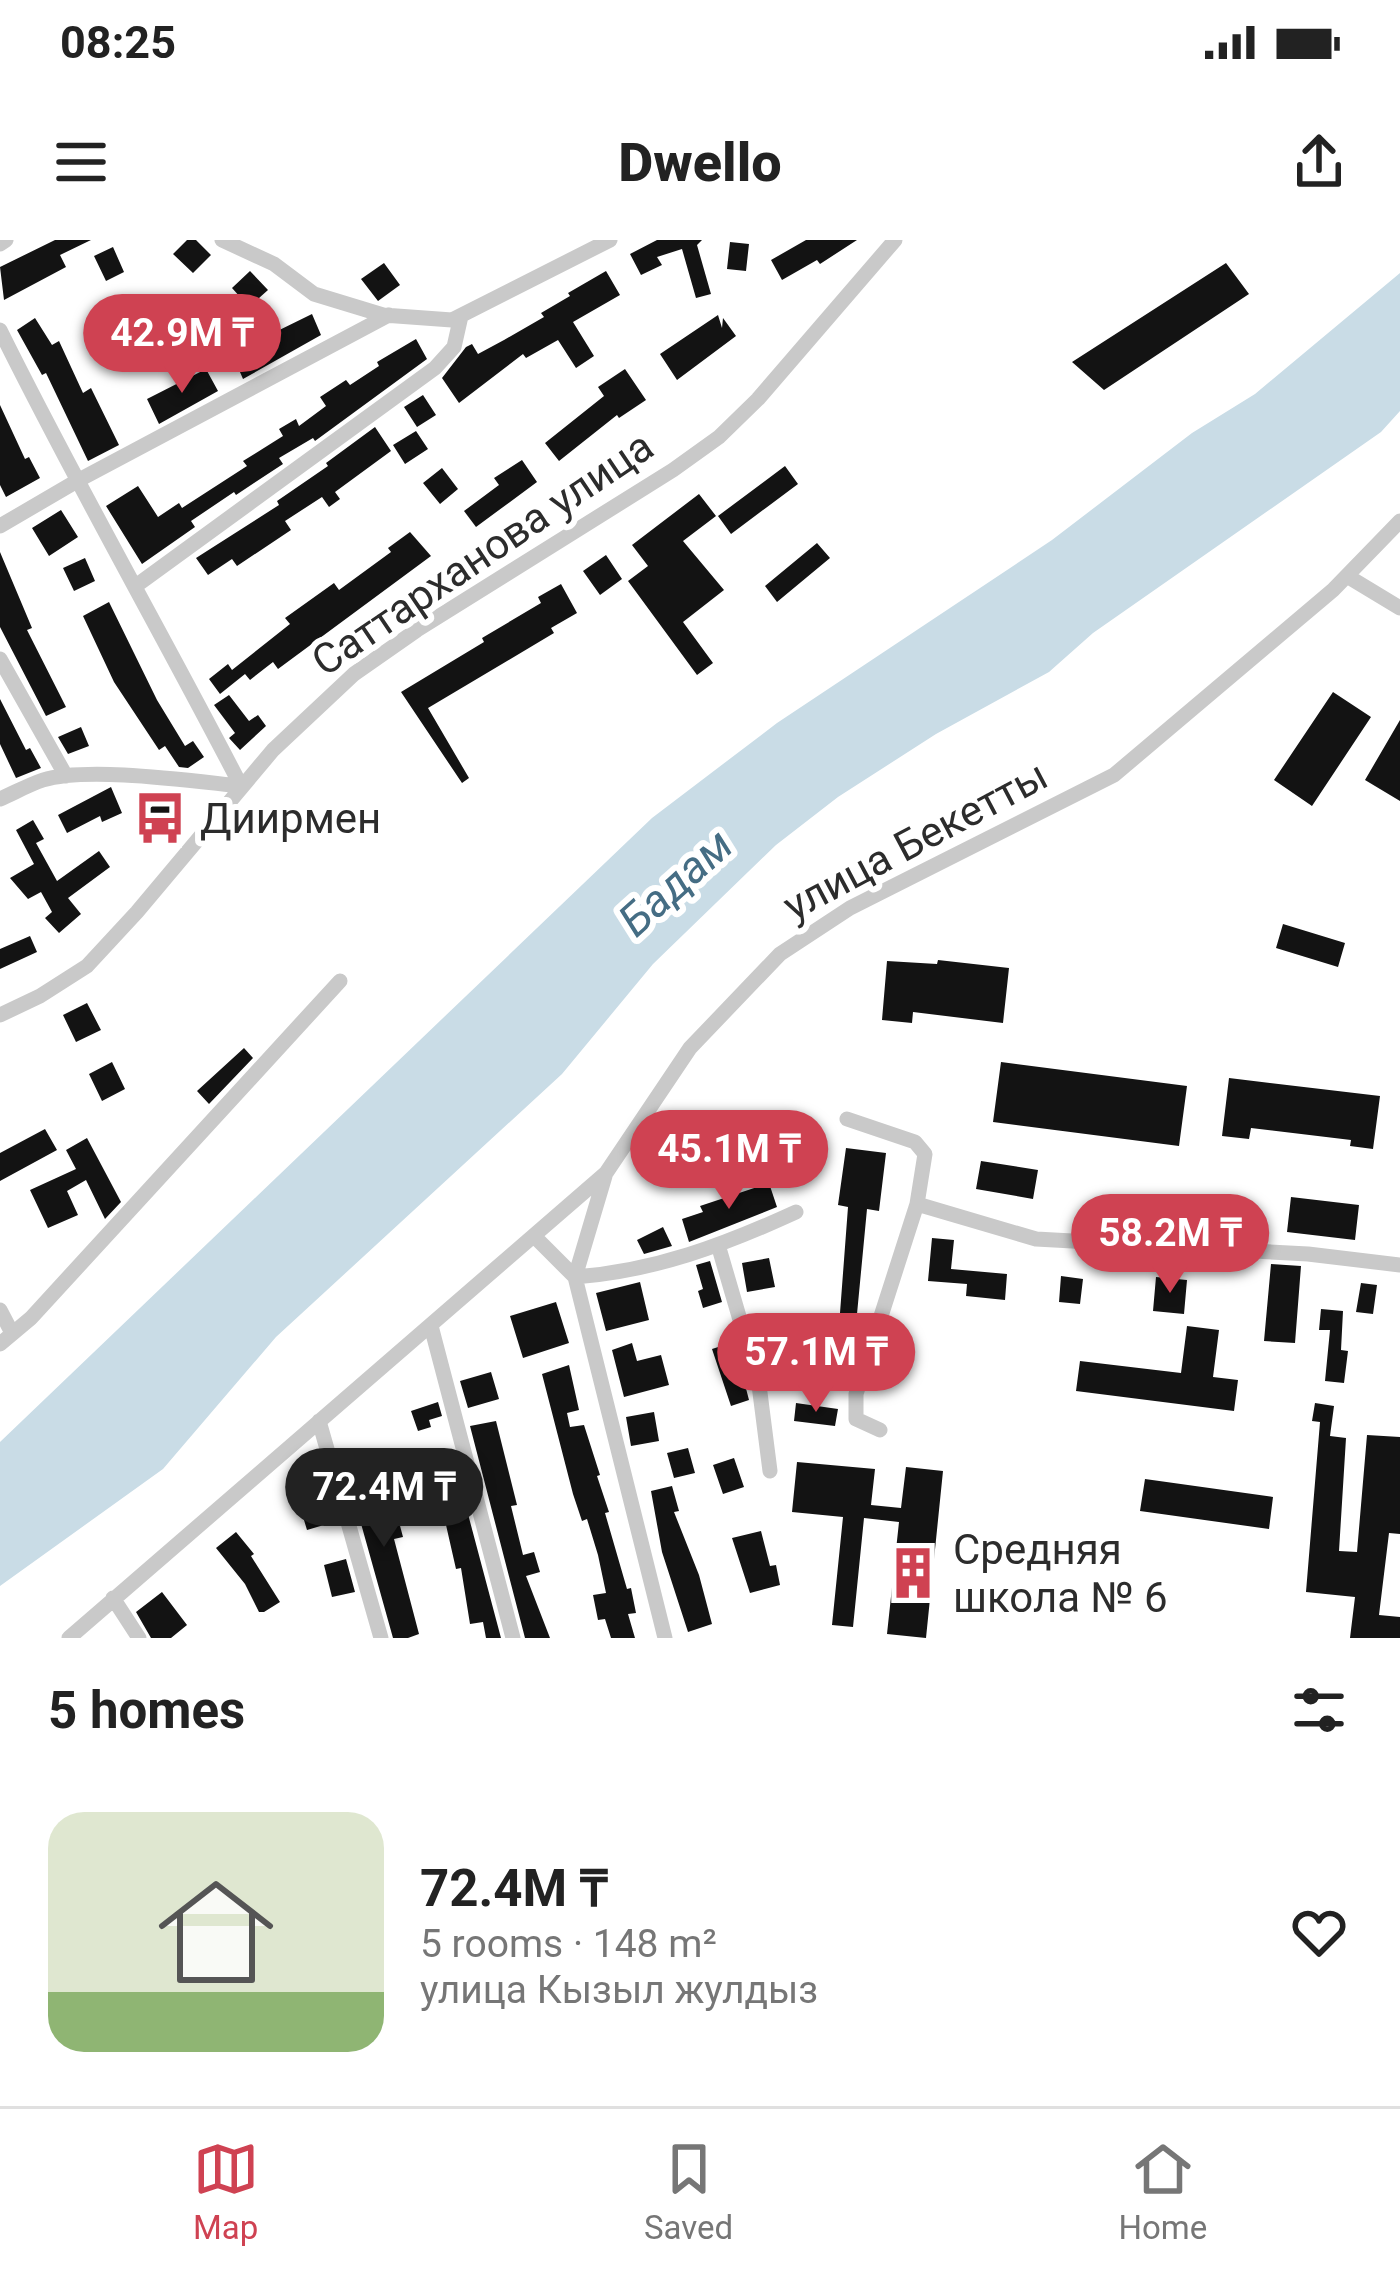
<!DOCTYPE html>
<html lang="en">
<head>
<meta charset="utf-8">
<style>
	:root { --surface:#fff; --page:#f2f2f2; --text:#222; --muted:#767676; --line:#e0e0e0; --accent:#cf4252 }
	body { margin:0; font-family:Roboto,sans-serif; background:var(--page); color:var(--text); height:100vh; display:flex; flex-direction:column; font-size:45px; white-space:nowrap }
	* { box-sizing:border-box; margin:0 }
	p { font-size:39px; color:var(--muted) }
	.icon { flex:none; width:66px; height:66px; fill:none; stroke:currentColor; stroke-width:2; stroke-linecap:round; stroke-linejoin:round }
	.map { position:relative; height:1398px; overflow:hidden }
	.drawer { display:flex; flex-direction:column; background:var(--surface); flex:1 }
	.drawer>* { flex:none }
	.price { position:absolute; translate:-50% -102px; padding:0 27px; border-radius:42px; background:var(--accent); color:#fff; font-size:39px; line-height:78px; filter:drop-shadow(0 3px 6px #0008) }
	.price::after { content:''; position:absolute; left:50%; top:72px; width:36px; height:27px; margin-left:-18px; background:inherit; clip-path:polygon(0 0,100% 0,50% 100%) }
	.price.active { background:#222; color:#fff }
	ul { padding:0; list-style:none }
	li { display:flex; align-items:center; gap:36px; height:300px; padding:0 48px }
	li span { display:grid; place-items:center; flex:none; width:336px; height:240px; border-radius:36px; color:#555 }
	li>.icon { margin-inline-start:auto }
	span .icon { width:144px; height:144px; fill:#fffc; stroke-width:1 }
	li b { font-size:51px }
	h2 { display:flex; justify-content:space-between; align-items:center; height:144px; padding:0 48px; font-size:51px }
	.status { display:flex; justify-content:space-between; align-items:center; height:84px; padding:0 60px; background:var(--surface); direction:ltr }
	.status svg { height:33px; fill:currentColor }
	header { display:flex; justify-content:space-between; align-items:center; height:156px; padding:0 48px; background:var(--surface); font-size:54px; font-weight:800 }
	.tab-bar { display:flex; justify-content:space-around; align-items:center; height:168px; border-top:3px solid var(--line); background:var(--surface); font-size:33px; color:var(--muted) }
	.tab-bar a { display:grid; justify-items:center; gap:6px }
	.tab-bar .active { color:var(--accent) }
	.map>svg:first-child { display:block }
	.water { fill:#c9dce6 }
	.building { fill:#131313 }
	.lines { fill:none; stroke-linecap:round; stroke-linejoin:round }
	.minor { stroke:#c9c9c9; stroke-width:15 }
	.labels { text-anchor:middle; stroke-width:12; stroke-linejoin:round; paint-order:stroke }
	.street-label { font-size:42px; fill:#2c2c2c; stroke:#fff }
	.poi-label { font-size:42px; fill:#2c2c2c; stroke:#fff; text-anchor:start }
	.water-label { font-size:45px; font-style:italic; fill:#456d84; stroke:#fff }
</style>
</head>
<body>
<div class="status"><b>08:25</b><svg viewBox="0 0 49 12"><path d="M0 12V9h3v3zM5 12V6h3v6zM10 12V3h3v9zM15 12V0h3v12zM26 1h20v11H26zM47 4h2v5h-2z"/></svg></div>
<header><svg class="icon" aria-label="menu" viewBox="0 0 24 24"><path d="M4 6h16M4 12h16M4 18h16"/></svg>Dwello<svg class="icon" aria-label="share" viewBox="0 0 24 24"><path d="M12 15V3M7 8l5-5 5 5M5 13v7h14v-7"/></svg></header>
<div class="map">
<svg width="1400" height="1398" viewBox="0 0 1400 1398">
	<rect width="100%" height="100%" fill="#fff"/>
	<path class="water" d="M1400 33V171L1381 192 1093 393 1049 432 936 494 838 557 776 605 653 724 562 834 276 1097 163 1229 0 1346V1202L652 578 777 483 1052 300 1192 193 1255 154Z"/>
	<path class="building" d="M55 0H91L60 15 66 27 4 60 0 27Z
		M187 0H196L211 15 193 33 173 14Z
		M657 0H702L697 5 711 54 696 58 682 9 657 17 662 25 641 35 630 14Z
		M806 0H857L820 24 817 20 782 40 771 20Z
		M730 2 749 4 746 31 727 29Z
		M113 7 124 32 106 41 94 16Z
		M384 23 400 45 378 61 361 39Z
		M1226 23 1249 54 1104 150 1072 122Z
		M250 31 268 50 249 67 232 48Z
		M606 31 620 55 573 82 594 116 576 128 558 100 526 118 523 114 459 163 442 138 466 107 472 104 478 114 504 100 544 77 541 73 570 56 568 53Z
		M203 61 221 83 192 106 174 84Z
		M312 74 321 95 243 139 234 118 259 106 257 101Z
		M718 75 722 88 723 78 736 96 677 140 660 114Z
		M35 78 52 105 59 101 83 153 91 148 119 205 88 221 46 133 42 135 17 90Z
		M416 99 427 119 315 201 313 198 279 218 283 224 254 243 236 255 234 252 191 281 195 287 142 324 106 266 138 246 158 277 179 263 182 268 247 226 243 221 283 196 279 189 296 179 299 186 326 166 320 157 346 140 350 145 379 126 377 122Z
		M206 129 218 151 159 184 147 159Z
		M625 129 646 160 619 178 617 175 559 221 545 203 604 156 598 147Z
		M423 155 436 175 417 187 404 167Z
		M0 165 25 219 29 217 40 238 6 257 0 245Z
		M375 187 391 211 335 252 340 259 329 267 322 257 285 281 291 290 237 326 232 319 208 335 196 318 279 265 277 261 328 226 326 223Z
		M416 191 428 209 405 224 393 205Z
		M522 220 537 242 476 287 464 271 499 245 494 238Z
		M785 226 798 244 731 294 718 276Z
		M442 228 458 249 440 264 423 243Z
		M699 254 716 276 683 301 724 350 683 382 713 423 697 435 628 341 648 326 632 305Z
		M61 270 78 297 49 316 32 288Z
		M410 292 431 316 278 429 273 422 250 440 245 434 220 454 209 439 228 424 232 430 290 384 285 378 334 343 339 350 391 312 388 308Z
		M817 303 830 318 777 362 765 346Z
		M0 312 32 388 27 390 66 467 46 476 0 387Z
		M606 315 622 339 600 355 583 331Z
		M85 318 95 341 74 351 63 328Z
		M561 344 577 373 551 388 554 393 428 468 469 538 462 543 401 452 484 402 482 398 541 363 538 357Z
		M109 362 157 460 185 506 193 501 204 517 188 528 179 527 165 506 159 510 114 442 83 376Z
		M1333 452 1371 477 1312 566 1274 540Z
		M229 455 249 481 258 475 266 486 240 510 229 498 235 493 214 465Z
		M0 459 26 510 30 508 41 528 16 538 0 504Z
		M1400 480V561L1365 540Z
		M81 487 89 506 68 514 58 497Z
		M111 547 122 573 102 582 100 576 67 593 58 575Z
		M167 552 185 571 162 593 144 574Z
		M33 580 44 599 36 603 57 641 99 611 110 627 68 658 81 674 59 693 45 678 52 672 41 652 28 659 10 638 34 624 16 590Z
		M1283 684 1345 703 1338 727 1276 708Z
		M30 696 37 712 0 729V709Z
		M938 720 1009 728 1003 783 913 772 912 783 882 780 887 721 937 724Z
		M87 763 101 790 76 802 63 775Z
		M244 808 253 818 209 864 197 851Z
		M112 822 125 849 102 861 89 834Z
		M1001 822 1187 846 1179 906 993 882Z
		M1229 838 1380 856 1373 909 1350 906 1351 900 1251 888 1249 899 1222 896Z
		M45 889 57 910 0 941V913Z
		M87 898 121 962 105 979 86 940 67 951 78 975 48 988 30 950 76 929 66 910Z
		M846 908 886 913 879 971 867 969 857 1074 840 1073 848 967 838 965Z
		M981 921 1038 930 1033 959 976 949Z
		M769 943 777 967 689 1002 682 979 703 972 700 966Z
		M1291 957 1359 965 1355 1000 1287 992Z
		M663 987 672 1006 644 1014 637 1000Z
		M932 998 954 1000 951 1029 1007 1034 1005 1060 966 1056 967 1044 928 1041Z
		M769 1018 775 1047 747 1052 742 1023Z
		M710 1021 722 1062 703 1068 698 1051 703 1049 696 1025Z
		M1271 1024 1301 1026 1295 1103 1264 1101Z
		M1061 1036 1083 1039 1080 1064 1059 1062Z
		M1156 1037 1187 1040 1184 1074 1153 1071Z
		M640 1042 649 1080 606 1091 596 1053Z
		M1361 1043 1377 1045 1373 1074 1356 1072Z
		M556 1062 569 1103 523 1118 510 1076Z
		M1321 1069 1343 1071 1341 1110 1348 1111 1344 1143 1325 1141 1330 1090H1319Z
		M1187 1086 1219 1090 1213 1137 1238 1140 1234 1171 1076 1151 1080 1121 1181 1133Z
		M734 1102 749 1160 731 1166 712 1109Z
		M632 1103 637 1121 661 1115 669 1145 624 1157 612 1110Z
		M569 1125 579 1170 567 1173 570 1187 584 1185 600 1235 597 1236 609 1272 605 1273 627 1349 631 1348 636 1373 628 1374 635 1398H611L605 1379 598 1380 593 1355 606 1353 598 1315 587 1279 582 1281 573 1254 542 1134Z
		M491 1132 499 1159 468 1168 460 1141Z
		M438 1162 442 1176 429 1180 431 1187 418 1191 411 1171Z
		M796 1163 838 1169 835 1186 794 1181Z
		M1315 1163 1334 1166 1330 1196 1346 1198 1339 1311 1357 1312 1367 1195 1400 1197V1294L1389 1293 1379 1375 1400 1377V1398H1350L1355 1357 1306 1352 1320 1182 1312 1181Z
		M654 1172 659 1201 631 1206 626 1177Z
		M496 1181 517 1265 511 1266 523 1315 534 1312 540 1332 526 1336 550 1398H525L470 1186Z
		M688 1208 695 1233 674 1238 667 1213Z
		M452 1212 457 1233 435 1240 428 1219Z
		M734 1218 744 1247 723 1254 713 1225Z
		M797 1222 875 1229 871 1265 901 1268 906 1227 943 1231 926 1398 887 1394 899 1282 864 1278 853 1387 832 1385 843 1277 792 1272Z
		M369 1223 387 1269 395 1267 403 1297 394 1299 419 1394 408 1398H393L346 1230Z
		M1145 1239 1273 1257 1269 1289 1140 1271Z
		M672 1246 679 1271 674 1272 699 1335 712 1384 688 1392 662 1312 651 1251Z
		M464 1259 501 1398H486L483 1382 470 1384 461 1328 456 1329 446 1285 441 1286 435 1269Z
		M328 1261 334 1282 307 1290 301 1270Z
		M761 1291 770 1326 776 1325 780 1345 750 1353 732 1298Z
		M236 1292 254 1314 251 1316 280 1362 264 1372H259L245 1344 216 1308Z
		M346 1319 355 1352 332 1357 324 1325Z
		M162 1352 187 1385 171 1398H151L136 1372Z"/>
	<g class="lines">
		<path class="minor" d="M222 0 274 24 314 54 383 75 452 80 610 0
			M0 4 6 0
			M0 90C76 244 162 393 241 546
			M0 286 77 241 389 75
			M1347 336 1400 368
			M137 345 435 128 454 107 461 76
			M0 419 66 536
			M0 559C14 553 28 545 43 540 87 526 192 541 241 546
			M0 775 40 756 87 726 137 672 273 510 354 434 417 390 673 230 719 197 758 159 895 0
			M847 879 915 902 925 914 917 964 856 1154V1179L880 1190
			M605 936 575 1037 665 1398
			M917 964 1036 999 1308 1014 1400 1025
			M534 996 575 1037C655 1031 724 1005 796 972
			M719 1008 759 1145 770 1231
			M0 1070 12 1093
			M431 1086 513 1398
			M0 1104 31 1078 340 741
			M319 1181 381 1398
			M113 1358 139 1398
			M69 1398 606 933 690 808 780 714 850 668 1114 535 1333 350 1400 281"/>
	</g>
	<defs>
		<g id="bus-bare" transform="scale(4.14)"><path d="M-5-6H5V4H4V6H2V4H-2V6H-4V4H-5ZM-3.5-4V0h7V-4ZM-3.5 1.2v1.5H-2V1.2ZM2 1.2v1.5H3.5V1.2Z" fill="#cf4252" stroke="#fff" stroke-width="2.5" paint-order="stroke"/></g>
		<g id="building-bare" transform="scale(4.14)"><path d="M-4-6H4V6H1V3H-1V6H-4ZM-2.5-4.3h1.7v1.8h-1.7ZM.8-4.3h1.7v1.8H.8ZM-2.5-1h1.7V.8h-1.7ZM.8-1h1.7V.8H.8Z" fill="#cf4252" stroke="#fff" stroke-width="2.5" paint-order="stroke"/></g>
	</defs>
	<g fill-rule="evenodd">
		<use href="#bus-bare" x="160" y="578"/>
		<use href="#building-bare" x="913" y="1333"/>
	</g>
	<g class="labels">
		<g class="street-label">
			<text transform="translate(482 313) rotate(-34)" y="15">Саттарханова улица</text>
			<text transform="translate(915 600) rotate(-28)" y="15">улица Бекетты</text>
		</g>
		<g class="poi-label">
			<text x="200" y="593">Диирмен</text>
			<text x="953" y="1324">Средняя<tspan x="953" dy="48">школа № 6</tspan></text>
		</g>
		<g class="water-label">
			<text transform="translate(675 642) rotate(-42)" y="16">Бадам</text>
		</g>
	</g>
</svg>
<b class="price" style="left:182px;top:156px">42.9M ₸</b>
<b class="price" style="left:729px;top:972px">45.1M ₸</b>
<b class="price" style="left:1170px;top:1056px">58.2M ₸</b>
<b class="price" style="left:816px;top:1175px">57.1M ₸</b>
<b class="price active" style="left:384px;top:1310px">72.4M ₸</b>
</div>
<section class="drawer">
<h2>5 homes<svg class="icon" aria-label="filters" viewBox="0 0 24 24"><path d="M4 7h16M4 17h16"/><circle cx="9" cy="7" r="2"/><circle cx="15" cy="17" r="2"/></svg></h2>
<ul>
<li><span style="background:linear-gradient(#dfe7d0 75%,#8fb573 0)"><svg class="icon" aria-label="home" viewBox="0 0 24 24"><path d="M3 11l9-7 9 7M6 9v11h12V9"/></svg></span><div><b>72.4M ₸</b><p>5 rooms · 148 m²</p><p>улица Кызыл жулдыз</p></div><svg class="icon" aria-label="heart" viewBox="0 0 24 24"><path d="M12 20l-8-8c-3-5 5-10 8-4 3-6 11-1 8 4z"/></svg></li>
</ul>
</section>
<nav class="tab-bar">
<a class="active"><svg class="icon" aria-label="map" viewBox="0 0 24 24"><path d="M3 6l6-2 6 2 6-2v14l-6 2-6-2-6 2zM9 4v14M15 6v14"/></svg>Map</a>
<a><svg class="icon" aria-label="saved" viewBox="0 0 24 24"><path d="M7 4h10v16l-5-4-5 4z"/></svg>Saved</a>
<a><svg class="icon" aria-label="home" viewBox="0 0 24 24"><path d="M3 11l9-7 9 7M6 9v11h12V9"/></svg>Home</a>
</nav>
</body>
</html>
